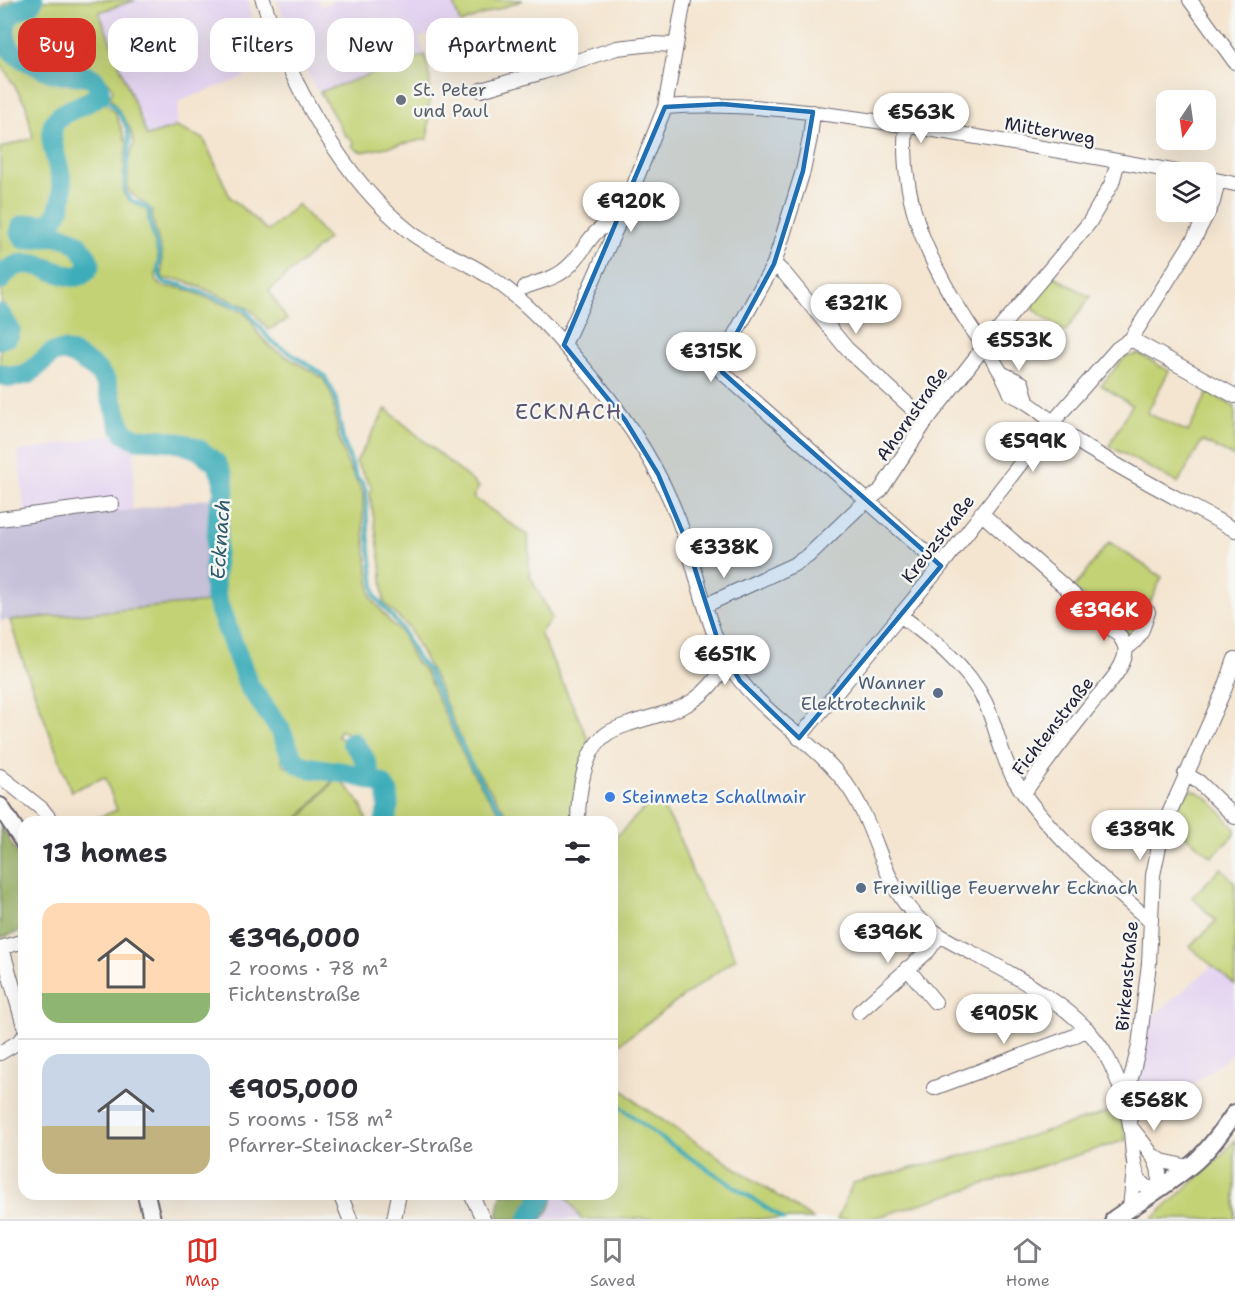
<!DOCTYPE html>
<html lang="en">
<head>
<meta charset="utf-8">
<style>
	:root { --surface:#fff; --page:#f7f7f7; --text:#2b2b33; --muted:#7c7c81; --line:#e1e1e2; --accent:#d93025 }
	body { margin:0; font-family:"Shantell Sans",sans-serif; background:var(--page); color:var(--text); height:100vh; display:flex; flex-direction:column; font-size:22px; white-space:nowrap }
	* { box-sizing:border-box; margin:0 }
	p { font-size:20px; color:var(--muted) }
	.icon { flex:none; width:33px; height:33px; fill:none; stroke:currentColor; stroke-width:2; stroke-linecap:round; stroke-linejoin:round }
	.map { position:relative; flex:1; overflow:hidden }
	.sheet { position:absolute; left:18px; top:816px; width:600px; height:384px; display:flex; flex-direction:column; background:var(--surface); border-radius:18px; box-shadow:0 6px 24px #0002 }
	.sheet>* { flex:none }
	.guide { position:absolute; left:18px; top:18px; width:600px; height:54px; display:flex; gap:12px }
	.needle { width:39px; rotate:193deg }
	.controls { position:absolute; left:1156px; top:90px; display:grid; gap:12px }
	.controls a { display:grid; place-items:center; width:60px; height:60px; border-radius:12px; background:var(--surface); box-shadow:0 6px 24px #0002; font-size:30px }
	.price { position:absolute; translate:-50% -51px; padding:0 14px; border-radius:21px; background:#fff; color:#222; font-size:20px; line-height:39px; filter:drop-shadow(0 2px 3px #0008) }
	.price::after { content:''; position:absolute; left:50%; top:36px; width:18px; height:14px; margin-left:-9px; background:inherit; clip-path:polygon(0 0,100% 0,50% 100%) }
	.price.current { background:var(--accent); color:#fff }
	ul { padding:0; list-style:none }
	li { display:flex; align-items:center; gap:18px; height:150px; padding:0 24px }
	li+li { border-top:2px solid var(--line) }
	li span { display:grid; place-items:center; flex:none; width:168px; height:120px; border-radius:18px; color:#555 }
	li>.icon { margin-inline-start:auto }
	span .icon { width:72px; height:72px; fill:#fffc; stroke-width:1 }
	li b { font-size:26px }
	h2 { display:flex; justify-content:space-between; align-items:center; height:72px; padding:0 24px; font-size:26px }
	.pill { padding:0 21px; border-radius:18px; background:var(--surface); box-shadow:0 6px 24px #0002; font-size:21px; line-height:54px }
	.pill.current { background:var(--accent); color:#fff }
	.tabs { display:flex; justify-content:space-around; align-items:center; height:84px; border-top:2px solid var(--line); background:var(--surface); font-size:16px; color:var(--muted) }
	.tabs a { display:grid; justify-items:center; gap:3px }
	.tabs .current { color:var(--accent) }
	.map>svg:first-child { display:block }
	.built { fill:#e4d3f1 }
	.industrial { fill:#c6c0d9 }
	.green { fill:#c3d274; stroke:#727a58; stroke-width:1.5 }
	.forest { fill:#9ab466; stroke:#5e6b50; stroke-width:1.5 }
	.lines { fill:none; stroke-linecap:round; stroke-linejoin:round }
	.stream { stroke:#3dadb9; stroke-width:4 }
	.river { stroke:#3dadb9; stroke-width:21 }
	.minor-casing { stroke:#6c666f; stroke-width:16 }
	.major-casing { stroke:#6c666f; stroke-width:20 }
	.minor { stroke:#fff; stroke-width:14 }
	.major { stroke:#fff; stroke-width:16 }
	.marked { fill:#1f6fb2; fill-opacity:0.2; stroke:#1f6fb2; stroke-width:4.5; stroke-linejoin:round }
	.worship-dot { fill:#6b7280; stroke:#f6f6f2; stroke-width:2 }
	.service-dot { fill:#5c6f8a; stroke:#f6f6f2; stroke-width:2 }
	.shop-dot { fill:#3f7fe0; stroke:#f6f6f2; stroke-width:2 }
	.labels { text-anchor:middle; stroke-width:5; stroke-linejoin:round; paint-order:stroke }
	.worship-label { font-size:18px; fill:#5b616d; stroke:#f6f6f2; text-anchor:start }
	.street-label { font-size:18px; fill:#22223b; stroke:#f6f6f2 }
	.service-label { font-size:18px; fill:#4e5e75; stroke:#f6f6f2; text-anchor:end }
	.shop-label { font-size:18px; fill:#366cbe; stroke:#f6f6f2; text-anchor:start }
	.water-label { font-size:20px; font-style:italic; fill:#2d5a6d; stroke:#f6f6f2 }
	.quarter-label { font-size:21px; letter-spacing:1.5px; fill:#5b5270; stroke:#f6f6f2 }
</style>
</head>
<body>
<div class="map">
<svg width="1235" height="1219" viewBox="0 0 1235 1219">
	<rect width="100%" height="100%" fill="#f6f6f2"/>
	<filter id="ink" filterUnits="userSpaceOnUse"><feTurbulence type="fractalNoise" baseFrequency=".0167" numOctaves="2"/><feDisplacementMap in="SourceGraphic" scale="12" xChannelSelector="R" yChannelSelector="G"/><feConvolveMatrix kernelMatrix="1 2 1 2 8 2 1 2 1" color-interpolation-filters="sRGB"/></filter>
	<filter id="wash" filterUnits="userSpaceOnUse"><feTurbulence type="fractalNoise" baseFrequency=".008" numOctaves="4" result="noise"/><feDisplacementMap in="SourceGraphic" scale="24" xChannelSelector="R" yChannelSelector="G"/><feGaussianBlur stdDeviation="1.35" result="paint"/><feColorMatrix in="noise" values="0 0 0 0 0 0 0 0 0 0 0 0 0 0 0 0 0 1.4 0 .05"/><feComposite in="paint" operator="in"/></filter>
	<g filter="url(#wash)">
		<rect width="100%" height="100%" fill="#f4e5d0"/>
		<path class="built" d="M136 0H248L257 36 270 63 234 81 179 101 176 127 147 137 99 12Z
			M277 0H318L320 6 336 0H452L460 23 419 38 425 55 320 92 315 88 300 58Z
			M111 435 135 444 132 510 26 521 18 452Z
			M1212 966 1235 985V1052L1172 1100H1136L1152 1017Z
			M555 1194H565L581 1219H542L549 1210Z"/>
		<path class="industrial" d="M211 498 208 602 0 621V524L132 510Z"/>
		<path class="green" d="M10 0H27L10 11 4 18 1 25 3 48 11 56 52 75 65 77 78 76 90 80 94 87V94C83 105 59 106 51 120 46 129 46 147 49 157 50 163 55 168 57 174 61 187 62 213 47 220 37 224 29 220 20 224L17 232 21 240C48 247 72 221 85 263L82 269C55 281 25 241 0 273V148L33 138 26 105 0 62V9Z
			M42 0H136L99 12 147 136 176 127 204 139 230 197 268 231 298 204 328 239 269 291 287 320 268 330 256 315 247 307 183 280 163 279C160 268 163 263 162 254 159 238 152 226 152 210 144 202 135 198 128 190V163L134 143 130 128 110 97 113 90C109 82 106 78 98 74 82 67 72 72 57 69 42 66 12 52 10 36 9 18 25 12 39 5Z
			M452 0H523L460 23Z
			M425 55 430 80 428 139 362 152 355 149 352 145 354 143 348 136 346 137 320 92Z
			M105 103 115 112 127 144 124 162 123 193 129 200 147 210C148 226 154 239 157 254 160 266 154 269 157 283L164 287 182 288 243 312 251 320 258 333 270 347 323 378 332 396 339 439 347 463 363 493V523L371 597 390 622 401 632 414 660 425 671 468 765 486 794 507 822H390C398 799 395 783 372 772 368 750 361 739 340 730L337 735 355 752 363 765 360 771 308 764 297 753 285 727 288 725 267 703 252 678 220 598 219 580 224 510 230 492 227 477 218 460 199 445 185 440 164 434 137 433 129 429 124 421 111 379 98 364 78 349 65 346H52L39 356 31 365 15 374 0 370V345L15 342 19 336 20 329C15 324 7 319 3 313 0 301 0 271 16 268 33 264 55 275 71 279L78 283C85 280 94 278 96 269 100 255 81 236 69 233 54 229 40 238 26 235L24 232 27 227C45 227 62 228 66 206 67 200 68 194 68 188 67 169 49 143 60 125 67 112 92 105 105 103Z
			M1052 275 1090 297 1065 332 1028 305Z
			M1139 354 1169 371 1147 413 1188 432 1208 392 1235 407V457L1202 441 1178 483 1109 446 1132 405 1101 385 1125 357Z
			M386 409 479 487 473 497 528 536 530 576 552 618 540 633 589 741 582 762 575 822H512L471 762 436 680 408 627 384 603 381 564 370 495 372 488 356 462Z
			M1109 542 1162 577 1134 636H1129L1122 631 1074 588Z
			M208 602 244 689 275 732 283 765 289 768 336 777 295 822H87L117 810 105 777 71 791 20 653 10 620Z
			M337 778C352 791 362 802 367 822H297Z
			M1193 790C1210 795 1223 816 1235 829V834L1212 857 1172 825C1176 814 1179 794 1193 790Z
			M653 799C677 820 680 843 692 871 705 901 721 929 736 958L612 1049V841Z
			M1221 868 1235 883V985L1190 947 1216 921 1192 897Z
			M612 1080 641 1106 813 1219H581L565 1194H612Z
			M1119 1109 1126 1140 871 1219H837L853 1183 977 1152Z
			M1235 1140V1219H1152L1220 1157Z"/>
		<path class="forest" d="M1 826 24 865V930L0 938Z
			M501 1194H555L549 1210 542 1219H497Z"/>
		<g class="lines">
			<path class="stream" d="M100 94C115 104 131 126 129 145 128 161 124 176 125 192L131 200 149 209 150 223 160 257 158 268 161 279 165 283 182 285 245 309 271 341 324 375 335 395 343 440 351 462 356 476 362 483 366 491 367 523 375 596 402 629 417 658 428 670 470 763 488 793 510 822
				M612 1100 658 1136 783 1219"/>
			<path class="river" d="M0 280C29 235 75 302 90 264 82 244 70 234 49 236 40 236 33 240 24 239L20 233 22 226C31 222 40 227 49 223 54 220 57 214 59 209 71 178 44 146 54 123 61 109 89 106 100 94 97 67 73 78 55 73 49 72 43 68 38 66 19 58 0 49 6 23 12 7 26 11 33 0
				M0 314 10 330 8 336 0 339
				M0 374 11 377 28 374 52 353 64 351 73 354 96 369 106 382 120 425 125 433 136 439 164 440 184 444 198 449 216 463 223 477 224 493 219 508 214 582 216 599 249 686 280 729 291 755 298 763 306 767 346 773 370 779 382 784 388 793V807L385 822
				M352 742C363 754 368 763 370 779
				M529 1219 544 1194"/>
		</g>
	</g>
	<g filter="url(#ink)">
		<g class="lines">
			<g class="minor-casing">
				<path id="minor" d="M263 0C289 81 342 179 410 232 433 250 461 258 485 274 528 300 563 343 595 381 633 427 665 478 684 535 696 571 704 610 719 646 746 708 812 735 849 788 877 828 881 882 917 917 936 936 959 946 982 958 1007 971 1032 986 1055 1002 1078 1018 1099 1039 1111 1065 1120 1084 1126 1103 1130 1124 1133 1141 1131 1161 1138 1177 1142 1186 1147 1188 1156 1190 1168 1166 1144 1145 1130 1126
					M1190 0 1235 62
					M481 90 543 72 617 48 652 44 676 45
					M665 107C751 101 837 115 922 128 1008 142 1093 156 1178 172
					M813 112 810 138 803 171 774 264 723 356 720 364 722 372 941 566
					M906 126C899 199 929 263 968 323 984 347 1001 368 1011 394 1037 405 1055 427 1078 442 1129 474 1183 501 1235 530
					M1206 178 1235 184
					M774 264 785 274 847 349 926 421
					M525 287C539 281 556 279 568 267 589 248 588 228 620 220
					M1131 339 1235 396
					M564 345 620 220 665 107 684 0
					M1003 374 1022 383 1027 401
					M981 513 1118 634C1123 641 1127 647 1125 655 1122 672 1099 694 1088 708 1066 736 1044 764 1024 793
					M0 519 112 504
					M706 605 793 565 808 556 857 509 880 491 926 421 984 347 1089 223 1112 183 1118 161
					M900 615C932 639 967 665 985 702 996 725 1000 752 1012 775 1040 826 1106 882 1150 921
					M1126 648C1140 641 1143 627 1148 612
					M799 738 941 566 1052 423 1117 349 1131 339 1195 237 1213 202 1218 181
					M1185 774 1199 782 1235 817
					M0 776 42 809 52 822
					M578 822C578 795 583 749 608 733 614 729 623 726 629 724 651 716 675 713 694 700 709 690 718 676 728 662
					M0 948 24 941
					M2 948 24 1026
					M907 968 935 1002
					M859 1012 928 951 939 936
					M0 1053 20 1041 24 1036
					M934 1088 1072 1037 1087 1029
					M1122 1091 1130 1082 1139 1046 1149 963 1153 875 1163 827 1225 688 1235 659
					M1154 1156 1162 1161 1188 1167
					M340 1194 350 1219
					M471 1194 483 1219
					M1130 1208 1134 1169
					M394 1219 399 1194"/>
			</g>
			<g class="major-casing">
				<path id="major" d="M0 806 24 843
					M146 1194 152 1219
					M1114 1219C1142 1200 1171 1183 1196 1161 1211 1147 1223 1130 1235 1113"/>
			</g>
			<use href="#minor" class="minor"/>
			<use href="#major" class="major"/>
		</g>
	</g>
	<path class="marked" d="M722 104 813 112 803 171 774 264 720 364 722 372 941 566 799 738 740 681 720 647 685 538 658 474 625 420 564 345 665 107Z"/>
	<circle class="worship-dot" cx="401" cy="100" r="6"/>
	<g class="service-dot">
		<circle cx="938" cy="693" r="6"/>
		<circle cx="861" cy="888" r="6"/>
	</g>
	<circle class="shop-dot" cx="610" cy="797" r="6"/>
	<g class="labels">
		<g class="worship-label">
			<text x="413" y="96">St. Peter<tspan x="413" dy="21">und Paul</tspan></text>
		</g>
		<g class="street-label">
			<text transform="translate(1050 131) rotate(10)" y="6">Mitterweg</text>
			<text transform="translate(912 414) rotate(-55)" y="6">Ahornstraße</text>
			<text transform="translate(938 539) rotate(-52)" y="6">Kreuzstraße</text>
			<text transform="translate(1053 726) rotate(-52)" y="6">Fichtenstraße</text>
			<text transform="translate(1127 976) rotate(-85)" y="6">Birkenstraße</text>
		</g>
		<g class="service-label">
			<text x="926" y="689">Wanner<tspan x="926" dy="21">Elektrotechnik</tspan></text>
			<text x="873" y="894" text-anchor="start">Freiwillige Feuerwehr Ecknach</text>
		</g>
		<g class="shop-label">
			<text x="622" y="803">Steinmetz Schallmair</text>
		</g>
		<g class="water-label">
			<text transform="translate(220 539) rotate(-86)" y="7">Ecknach</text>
		</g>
		<g class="quarter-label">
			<text x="569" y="419">ECKNACH</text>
		</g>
	</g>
</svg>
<div class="controls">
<a><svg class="needle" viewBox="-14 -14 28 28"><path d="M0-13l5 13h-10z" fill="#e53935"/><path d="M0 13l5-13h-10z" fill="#7c7c81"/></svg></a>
<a><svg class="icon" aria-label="layers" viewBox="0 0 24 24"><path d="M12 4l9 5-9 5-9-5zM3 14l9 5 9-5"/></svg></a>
</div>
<b class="price" style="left:921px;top:144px">€563K</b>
<b class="price" style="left:631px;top:233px">€920K</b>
<b class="price" style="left:856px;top:335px">€321K</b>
<b class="price" style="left:1019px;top:372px">€553K</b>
<b class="price" style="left:711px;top:383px">€315K</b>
<b class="price" style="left:1033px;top:473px">€599K</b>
<b class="price" style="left:724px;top:579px">€338K</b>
<b class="price current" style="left:1104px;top:642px">€396K</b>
<b class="price" style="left:725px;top:686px">€651K</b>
<b class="price" style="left:1140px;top:861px">€389K</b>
<b class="price" style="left:888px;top:964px">€396K</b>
<b class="price" style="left:1004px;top:1045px">€905K</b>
<b class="price" style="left:1154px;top:1132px">€568K</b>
<div class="guide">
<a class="pill current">Buy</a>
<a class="pill">Rent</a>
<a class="pill">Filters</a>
<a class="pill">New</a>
<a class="pill">Apartment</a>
</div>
<section class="sheet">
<h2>13 homes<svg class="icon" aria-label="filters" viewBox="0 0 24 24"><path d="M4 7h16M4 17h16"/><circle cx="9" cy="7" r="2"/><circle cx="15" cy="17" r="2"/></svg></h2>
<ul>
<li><span style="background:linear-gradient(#ffd9b3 75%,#8fb573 0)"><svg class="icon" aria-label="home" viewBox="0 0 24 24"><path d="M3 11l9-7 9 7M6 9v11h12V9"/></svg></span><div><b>€396,000</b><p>2 rooms · 78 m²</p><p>Fichtenstraße</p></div></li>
<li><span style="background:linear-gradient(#c9d6e8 60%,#c2b280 0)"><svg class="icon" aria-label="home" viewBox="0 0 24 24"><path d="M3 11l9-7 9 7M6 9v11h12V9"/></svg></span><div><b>€905,000</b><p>5 rooms · 158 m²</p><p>Pfarrer-Steinacker-Straße</p></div></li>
</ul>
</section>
</div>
<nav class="tabs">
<a class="current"><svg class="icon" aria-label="map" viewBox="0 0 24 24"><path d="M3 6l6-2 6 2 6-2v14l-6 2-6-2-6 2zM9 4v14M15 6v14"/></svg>Map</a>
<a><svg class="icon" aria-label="saved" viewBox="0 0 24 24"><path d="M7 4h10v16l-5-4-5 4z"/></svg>Saved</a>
<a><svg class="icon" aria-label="home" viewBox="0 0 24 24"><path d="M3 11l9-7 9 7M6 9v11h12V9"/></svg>Home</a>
</nav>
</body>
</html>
